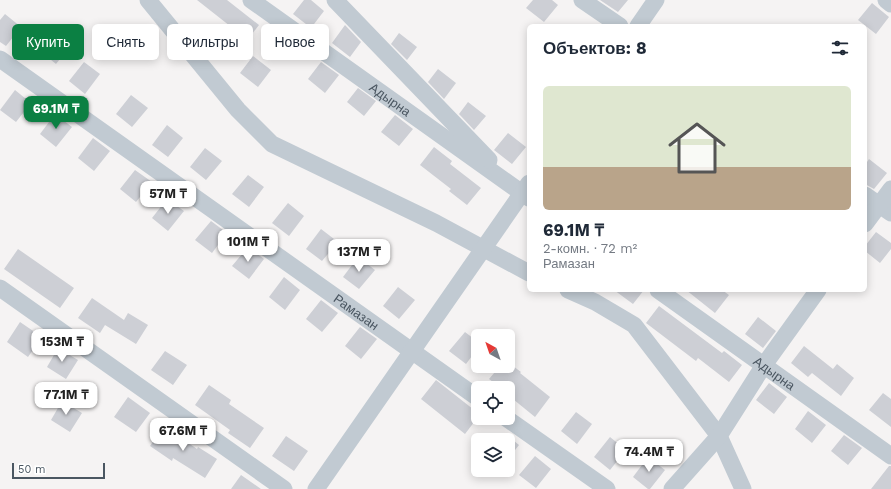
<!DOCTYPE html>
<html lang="ru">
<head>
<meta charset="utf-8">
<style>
	:root { --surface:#fff; --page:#f6f6f7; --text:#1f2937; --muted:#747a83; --accent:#0b8043 }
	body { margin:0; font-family:"Work Sans",sans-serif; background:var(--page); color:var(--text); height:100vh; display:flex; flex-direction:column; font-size:15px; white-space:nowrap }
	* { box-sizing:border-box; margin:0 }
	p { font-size:13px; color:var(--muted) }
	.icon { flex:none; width:22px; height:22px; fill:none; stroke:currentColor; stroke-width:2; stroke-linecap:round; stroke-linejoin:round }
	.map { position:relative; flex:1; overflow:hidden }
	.drawer { position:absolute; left:527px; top:24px; width:340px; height:268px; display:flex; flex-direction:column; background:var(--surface); border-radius:6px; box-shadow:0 2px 10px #0003 }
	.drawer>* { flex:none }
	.top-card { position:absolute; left:12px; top:24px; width:380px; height:36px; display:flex; gap:8px }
	.needle { width:26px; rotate:320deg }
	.tools { position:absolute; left:471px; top:329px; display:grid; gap:8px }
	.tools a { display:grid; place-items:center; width:44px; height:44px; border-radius:6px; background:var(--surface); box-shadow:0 2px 10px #0003; font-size:20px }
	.scale { position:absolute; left:12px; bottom:10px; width:93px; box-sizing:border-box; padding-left:4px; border:2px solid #4a5661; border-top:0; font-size:11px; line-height:14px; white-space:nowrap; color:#4a5661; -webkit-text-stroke:3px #fff; paint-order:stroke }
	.price { position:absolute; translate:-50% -34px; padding:0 9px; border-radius:8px; background:#fff; color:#222; font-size:13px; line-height:26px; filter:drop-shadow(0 1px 2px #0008) }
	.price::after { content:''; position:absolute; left:50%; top:24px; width:12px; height:9px; margin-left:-6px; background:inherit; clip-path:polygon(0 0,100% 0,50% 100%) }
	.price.current { background:var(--accent); color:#fff }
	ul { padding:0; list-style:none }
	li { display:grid; align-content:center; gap:8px; height:212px; padding:0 16px }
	li span { display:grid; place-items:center; height:124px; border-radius:6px; color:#555 }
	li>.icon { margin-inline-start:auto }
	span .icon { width:72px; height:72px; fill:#fffc; stroke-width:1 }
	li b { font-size:17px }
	h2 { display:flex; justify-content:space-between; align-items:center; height:48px; padding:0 16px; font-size:17px }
	.pill { padding:0 14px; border-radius:6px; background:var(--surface); box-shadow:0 2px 10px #0003; font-size:14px; line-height:36px }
	.pill.current { background:var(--accent); color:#fff }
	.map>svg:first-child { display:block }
	.building { fill:#cdcfd5 }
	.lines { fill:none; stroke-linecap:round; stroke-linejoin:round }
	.minor { stroke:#c1cad2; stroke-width:17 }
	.labels { text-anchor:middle; stroke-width:3.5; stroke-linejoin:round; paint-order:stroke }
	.street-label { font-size:13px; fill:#4a5661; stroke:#fff }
</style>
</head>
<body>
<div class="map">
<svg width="891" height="489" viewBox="0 0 891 489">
	<rect width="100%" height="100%" fill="#f5f3f3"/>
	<path class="building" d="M197 0H227L259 25 245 43 228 29 230 26Z
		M304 0H311L324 11 311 28 293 14Z
		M533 0H552L558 5 544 22 526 8Z
		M600 0H628L618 12Z
		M872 3 889 17 876 34 858 20Z
		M5 14 21 27 6 46 0 42V20Z
		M345 25 361 42 350 57 332 43Z
		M55 32 71 45 56 64 40 51Z
		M399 33 417 47 407 60 391 44Z
		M253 56 271 70 258 87 240 73Z
		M84 62 100 74 85 94 69 81Z
		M321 62 339 75 325 93 308 79Z
		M438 69 456 83 444 99 428 82Z
		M358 88 376 101 364 116 347 102Z
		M15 90 31 103 16 122 0 110Z
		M131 95 148 108 132 127 116 114Z
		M468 102 486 116 474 130 459 114Z
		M55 114 72 127 56 147 40 134Z
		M395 115 413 129 399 146 381 132Z
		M167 125 183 138 168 157 152 145Z
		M508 133 526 147 512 164 494 150Z
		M93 138 110 151 94 171 78 158Z
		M434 147 452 161 450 164 481 188 467 205 449 191 451 189 420 165Z
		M205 148 222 161 206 180 190 167Z
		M869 159 887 173 874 189 865 184V165Z
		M135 170 152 182 136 202 120 189Z
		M248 175 264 187 249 207 232 194Z
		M167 199 184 211 168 231 152 218Z
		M288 203 304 216 289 236 272 223Z
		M211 221 227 233 212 253 195 240Z
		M321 229 338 242 322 261 306 249Z
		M876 232 891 243V249L880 263 865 251V246Z
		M248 247 264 259 249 279 232 266Z
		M18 249 74 288 60 308 4 269Z
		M358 257 375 270 359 289 343 277Z
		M284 277 300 290 285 310 269 297Z
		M398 287 415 300 399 319 383 306Z
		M614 290H644L633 304Z
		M686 290H722L729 295 715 313Z
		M92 298 124 320 128 313 148 325 136 344 105 325 100 333 78 318Z
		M321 300 338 313 322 332 306 319Z
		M659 306 722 353 724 351 742 365 729 382 698 358 696 361 646 323Z
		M758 317 776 331 763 348 745 334Z
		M20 322 42 337 28 357 7 342Z
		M360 327 377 339 361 359 345 346Z
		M465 332 478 342V348L466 364 449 351Z
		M804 346 833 369 837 364 854 378 841 396 812 373 808 377 791 363Z
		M58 348 78 360 66 379 47 367Z
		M165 351 187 365 173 385 151 370Z
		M500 366H513L521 372 520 373 550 397 535 417 508 395V388H501L489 379Z
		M436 380 478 413V417L465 434 421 399Z
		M769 383 787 397 774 414 756 400Z
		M209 385 231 400 229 404 264 428 250 448 228 433 230 430 195 405Z
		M883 393 891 399V427L869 410Z
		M128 397 150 413 136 432 114 417Z
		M62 401 82 413 70 432 51 420Z
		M808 411 826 425 812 443 795 429Z
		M576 412 592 424 577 444 561 431Z
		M164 426 197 449 198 447 217 459 205 478 173 458 172 461 150 446Z
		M844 435 862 448 848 465 831 451Z
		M286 436 308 451 294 471 272 456Z
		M508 436 519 445 508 459Z
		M610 437 626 450 610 470 594 457Z
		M535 456 551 469 536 488 519 475Z
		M648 457 665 470 650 489H648L633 477Z
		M889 466H891V489H871Z
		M241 475 261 489H231Z"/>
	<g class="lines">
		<g class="minor">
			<path d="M148 0 238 110 272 144 436 223 529 273"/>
			<path id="s1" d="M251 0 529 198"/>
			<path d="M335 0 489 160"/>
			<path d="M582 0 620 26"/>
			<path d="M886 0 891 4"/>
			<path d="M638 26 656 0"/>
			<path id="s2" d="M0 59 478 398"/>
			<path d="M865 195 891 213"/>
			<path d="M865 224 891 189"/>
			<path d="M0 288 284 489"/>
			<path d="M568 290 595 302 634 325 719 436 743 489"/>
			<path id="s3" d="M658 290 891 456"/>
			<path d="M506 418 607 489"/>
			<path d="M316 489 529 183"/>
			<path d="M672 489 719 436 764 365 818 290"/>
		</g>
	</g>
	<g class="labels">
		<g class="street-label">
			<text dy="5" stroke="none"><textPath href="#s1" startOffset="171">Адырна</textPath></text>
			<text dy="5" stroke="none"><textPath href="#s2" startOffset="437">Рамазан</textPath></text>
			<text dy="5" stroke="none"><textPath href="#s3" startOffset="143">Адырна</textPath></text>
		</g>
	</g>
</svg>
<div class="tools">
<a><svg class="needle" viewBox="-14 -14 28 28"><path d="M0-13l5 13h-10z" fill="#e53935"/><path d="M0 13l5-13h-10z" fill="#747a83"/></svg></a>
<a><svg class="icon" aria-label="locate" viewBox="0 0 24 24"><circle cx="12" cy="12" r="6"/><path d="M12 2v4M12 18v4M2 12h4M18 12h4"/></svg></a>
<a><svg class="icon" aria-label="layers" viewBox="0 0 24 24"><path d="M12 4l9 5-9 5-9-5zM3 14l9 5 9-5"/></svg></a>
</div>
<div class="scale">50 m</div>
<b class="price current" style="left:56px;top:130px">69.1M ₸</b>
<b class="price" style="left:168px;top:215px">57M ₸</b>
<b class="price" style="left:248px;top:263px">101M ₸</b>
<b class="price" style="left:359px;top:273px">137M ₸</b>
<b class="price" style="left:62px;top:363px">153M ₸</b>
<b class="price" style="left:66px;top:416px">77.1M ₸</b>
<b class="price" style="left:183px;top:452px">67.6M ₸</b>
<b class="price" style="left:649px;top:473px">74.4M ₸</b>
<div class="top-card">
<a class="pill current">Купить</a>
<a class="pill">Снять</a>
<a class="pill">Фильтры</a>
<a class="pill">Новое</a>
</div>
<section class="drawer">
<h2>Объектов: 8<svg class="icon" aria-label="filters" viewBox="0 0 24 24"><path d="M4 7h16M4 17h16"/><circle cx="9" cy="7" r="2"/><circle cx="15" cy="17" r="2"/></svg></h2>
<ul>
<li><span style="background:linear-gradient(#dfe7d0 65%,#b9a48a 0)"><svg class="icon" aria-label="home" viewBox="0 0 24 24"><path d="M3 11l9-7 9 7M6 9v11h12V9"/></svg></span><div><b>69.1M ₸</b><p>2-комн. · 72 m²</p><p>Рамазан</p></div></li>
</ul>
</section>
</div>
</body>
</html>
